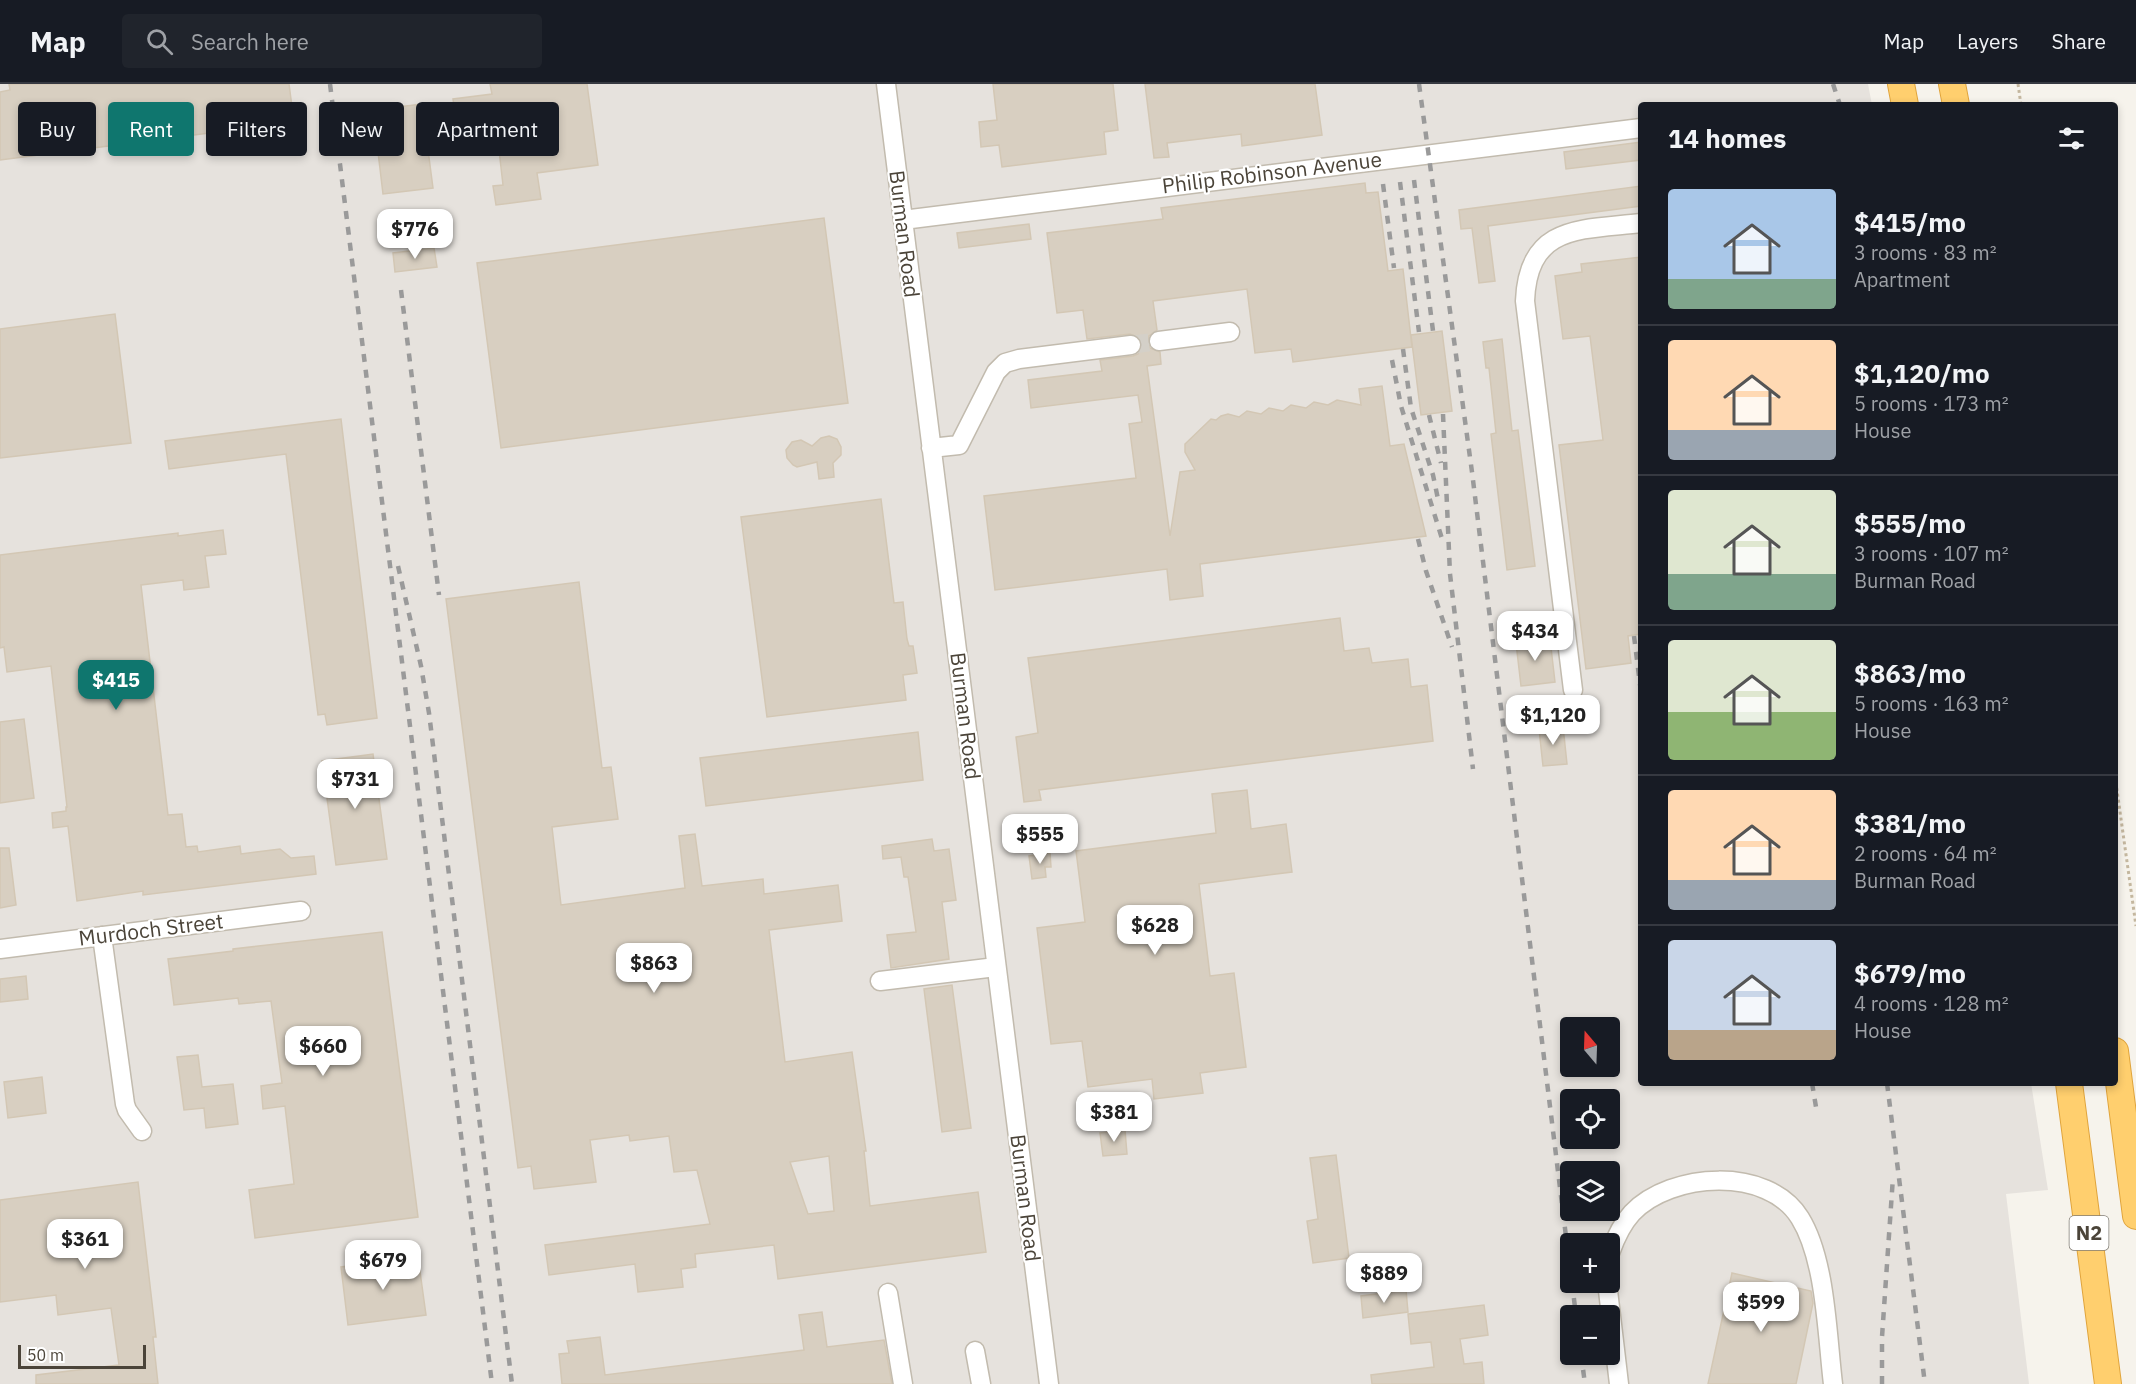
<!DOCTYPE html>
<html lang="en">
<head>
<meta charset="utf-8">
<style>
	:root { --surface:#171b24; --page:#20242c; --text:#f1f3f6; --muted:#9ea1a6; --line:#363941; --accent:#0f766e }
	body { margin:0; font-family:"IBM Plex Sans",sans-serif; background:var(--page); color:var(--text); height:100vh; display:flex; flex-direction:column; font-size:22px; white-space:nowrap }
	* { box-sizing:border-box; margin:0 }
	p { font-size:20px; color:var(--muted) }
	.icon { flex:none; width:33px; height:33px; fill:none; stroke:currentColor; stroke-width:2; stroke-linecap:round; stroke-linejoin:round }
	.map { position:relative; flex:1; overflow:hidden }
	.side { position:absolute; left:1638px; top:18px; width:480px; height:984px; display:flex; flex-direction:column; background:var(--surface); border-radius:6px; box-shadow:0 3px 9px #0003 }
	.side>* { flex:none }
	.hud { position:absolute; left:18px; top:18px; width:570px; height:54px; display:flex; gap:12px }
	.needle { width:39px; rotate:341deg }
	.tools { position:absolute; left:1560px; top:933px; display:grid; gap:12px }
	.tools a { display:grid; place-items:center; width:60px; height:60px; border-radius:6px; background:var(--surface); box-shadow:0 3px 9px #0003; font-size:30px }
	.scale { position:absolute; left:18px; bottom:15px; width:128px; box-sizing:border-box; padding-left:6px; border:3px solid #4b4439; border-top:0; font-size:16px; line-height:21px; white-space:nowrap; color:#4b4439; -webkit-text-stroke:4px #fff; paint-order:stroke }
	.price { position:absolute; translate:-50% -51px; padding:0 14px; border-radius:12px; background:#fff; color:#222; font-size:20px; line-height:39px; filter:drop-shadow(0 2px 3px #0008) }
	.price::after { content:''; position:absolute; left:50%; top:36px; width:18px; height:14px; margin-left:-9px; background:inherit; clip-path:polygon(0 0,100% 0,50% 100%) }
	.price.selected { background:var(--accent); color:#fff }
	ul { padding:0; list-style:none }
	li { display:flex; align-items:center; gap:18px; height:150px; padding:0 30px }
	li+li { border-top:2px solid var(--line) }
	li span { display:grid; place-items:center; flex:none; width:168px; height:120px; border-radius:6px; color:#555 }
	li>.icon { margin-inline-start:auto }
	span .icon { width:72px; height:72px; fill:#fffc; stroke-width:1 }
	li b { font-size:26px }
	h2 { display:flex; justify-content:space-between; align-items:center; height:72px; padding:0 30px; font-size:26px }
	.pill { padding:0 21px; border-radius:6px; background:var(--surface); box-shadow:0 3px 9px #0003; font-size:21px; line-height:54px }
	.pill.selected { background:var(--accent); color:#fff }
	header { display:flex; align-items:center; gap:36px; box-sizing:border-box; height:84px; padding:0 30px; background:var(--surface); border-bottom:2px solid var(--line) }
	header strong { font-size:28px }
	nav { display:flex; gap:33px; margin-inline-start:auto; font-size:21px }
	.search { width:420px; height:54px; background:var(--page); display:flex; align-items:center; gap:15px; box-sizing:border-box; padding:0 21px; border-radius:6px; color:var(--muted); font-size:22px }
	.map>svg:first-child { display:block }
	.industrial { fill:#e6e2dd; fill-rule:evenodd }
	.building { fill:#d8cfc1; stroke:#d3c7b4; stroke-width:1.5; fill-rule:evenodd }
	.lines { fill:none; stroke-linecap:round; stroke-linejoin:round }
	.minor-tunnel { stroke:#d4d0c8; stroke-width:18; stroke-dasharray:18 9; stroke-linecap:butt }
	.minor-casing { stroke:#c2bbae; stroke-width:21 }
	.highway-casing { stroke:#e0a43c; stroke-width:28 }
	.path { stroke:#c4b79f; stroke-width:3; stroke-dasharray:3 3; stroke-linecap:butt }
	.minor { stroke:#fff; stroke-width:18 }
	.highway { stroke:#ffcf6e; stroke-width:26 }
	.rail { stroke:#9a9a9a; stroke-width:4.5; stroke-dasharray:8 8; stroke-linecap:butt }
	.labels { text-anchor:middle; stroke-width:4.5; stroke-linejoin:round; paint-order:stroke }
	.shield { fill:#fff; stroke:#817c74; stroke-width:1.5 }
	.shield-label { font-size:20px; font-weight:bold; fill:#4b4439 }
	.street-label { font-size:21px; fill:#4b4439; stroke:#fff }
</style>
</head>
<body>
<header>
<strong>Map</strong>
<div class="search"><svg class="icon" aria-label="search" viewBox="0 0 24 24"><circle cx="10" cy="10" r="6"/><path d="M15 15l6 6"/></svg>Search here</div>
<nav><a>Map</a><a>Layers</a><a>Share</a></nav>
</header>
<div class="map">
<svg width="2136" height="1300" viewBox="0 0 2136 1300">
	<rect width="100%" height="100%" fill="#f6f3ec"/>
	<path class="industrial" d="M0 0H1868L1872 21H1641V999H2031L2048 1106 2006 1110 2029 1300H0ZM1570 944H1610V982H1570ZM1570 1016H1610V1054H1570ZM1570 1088H1610V1126H1570ZM1570 1160H1610V1198H1570ZM1570 1232H1610V1270H1570Z"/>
	<path class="building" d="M9 0H289L294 38 0 76V8L10 6Z
		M490 0H587L598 81 537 89 541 115 496 121 493 102 503 101 499 66 460 71 453 15 492 10Z
		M993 0H1113L1118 46 1104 48 1106 70 1002 83 999 61 981 63 979 38 997 36Z
		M1145 0H1315L1322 51 1242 62 1241 50 1167 59 1169 73 1154 74Z
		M422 20 433 104 383 110 373 26Z
		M1641 58V76L1566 85 1564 68Z
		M1365 99 1366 109 1378 108 1388 187 1403 185 1412 263 1293 278 1291 265 1255 269 1247 205 1153 217 1157 246 1149 252 1148 258 1150 264 1160 268 1161 280 1147 282 1170 452 1180 388 1195 386 1185 368V360L1211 335 1216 336 1221 332 1228 330 1239 333 1247 327 1261 330 1269 324 1283 327 1291 321 1306 324 1314 318 1328 321 1337 316 1361 321 1359 305 1382 302 1390 362 1404 360 1426 452 1200 480 1203 512 1170 516 1167 485 995 506 984 412 1136 394 1129 340 1142 338 1138 311 1031 324 1028 296 1102 287 1100 276 1133 272 1138 270 1142 260 1140 254 1130 250 1087 255 1083 226 1057 229 1047 149 1163 135 1161 124Z
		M1641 102V122L1488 142 1495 197 1479 199 1472 144 1461 145 1459 126Z
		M824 134 848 319 501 364 477 179Z
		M1029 140 1031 155 959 164 957 149Z
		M434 164 437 183 395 188 393 169Z
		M1641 173V550L1628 552 1631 579 1586 585 1559 361 1603 356 1590 252 1563 255 1555 192 1582 188 1581 180Z
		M115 230 131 359 0 374V245Z
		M1442 247 1452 327 1421 331 1411 251Z
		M1502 255 1512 347 1518 346 1535 482 1507 486 1491 350 1496 349 1489 284H1486L1483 258Z
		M341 335 377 634 327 641 325 630 318 631 286 370 169 385 165 357Z
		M829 352 837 355 841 363V371L833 379 834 393 819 395 817 378 797 383 793 381 787 374 786 366 792 358 801 356 812 362 821 354Z
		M881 415 894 519 903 518 907 555 909 562H913L917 589 903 591 906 616 767 633 741 433Z
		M223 446 226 470 205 472 209 503 184 506 183 496 141 501 168 731 182 730 186 763 197 762 198 768 240 762 241 770 280 765 291 774 314 772 316 790 143 811V807L77 817 68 742 53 744 52 729 66 727V723H67L51 582 7 588 4 563 0 564V471L178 449V452Z
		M579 498 602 684 611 683 618 735 552 743 561 821 685 804 679 752 695 750 702 802 763 795 764 810 838 801 842 837 769 846 785 978 852 968 866 1067H864L870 1122 978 1108 986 1168 778 1195 774 1161 695 1170 696 1183 681 1185 683 1203 638 1208 635 1180 549 1191 545 1161 710 1140 697 1086 674 1088 669 1052 630 1057 629 1051 590 1056 596 1098 534 1105 531 1082 518 1084 446 515ZM829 1072 834 1127 808 1130 790 1078Z
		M1340 534 1344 567 1369 564 1372 579 1408 575 1411 603 1427 601 1433 657 1039 706 1041 716 1024 718 1016 653 1038 649 1028 574Z
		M1550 555 1555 598 1521 602 1516 559Z
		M24 635 34 714 0 719V638Z
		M1563 642 1567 680 1543 682 1539 645Z
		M918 648 923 696 706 722 700 674Z
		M373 670 387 775 336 781 322 677Z
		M1247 706 1251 745 1286 740 1292 788 1199 800 1210 892 1234 889 1246 983 1200 989 1203 1009 1154 1015 1152 995 1088 1003 1082 957 1051 960 1037 844 1085 838 1076 767 1216 749 1212 710Z
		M932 755 934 767 949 765 956 816 942 818 949 875 891 884 887 851 916 848 908 793H904L901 773 883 775 882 762Z
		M0 764H9L16 821 0 824Z
		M1050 769 1051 783H1045L1046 793 1032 795 1029 772Z
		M382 848 418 1133 255 1154 249 1106 294 1100 285 1022 263 1025 261 1002 282 999 271 917 239 920 238 914 174 921 168 875 233 867V865Z
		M26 892 28 915 0 918V895Z
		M952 901 971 1044 942 1048 924 905Z
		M198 971 202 1003 233 1000 238 1040 206 1044 204 1024 184 1026 177 973Z
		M42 993 46 1029 8 1034 4 998Z
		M1125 1046 1127 1070 1103 1072 1100 1049Z
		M1336 1071 1349 1174 1313 1179 1307 1137 1318 1135 1310 1074Z
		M138 1098 156 1253H153L158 1300H36V1291L119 1281 111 1224 58 1231 56 1211 0 1218V1116Z
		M418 1173 426 1231 348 1241 341 1183Z
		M1732 1189 1811 1207 1813 1219 1796 1300H1708Z
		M1406 1206 1408 1228 1363 1234 1361 1212Z
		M1484 1221 1488 1251 1460 1255 1464 1280 1482 1278 1484 1300H1372L1371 1291 1434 1283 1431 1258 1411 1260 1408 1230Z
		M822 1228 827 1263 884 1256 892 1300H562L559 1270 569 1269 567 1257 600 1253 605 1291 804 1266 799 1231Z"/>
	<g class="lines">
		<path class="minor-tunnel" d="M1131 261 1159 257"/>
		<g class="minor-casing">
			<path id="minor" d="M886 0 1049 1300
				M903 136 1641 44
				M1159 257 1230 248
				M931 364 959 361 996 288 1005 279 1019 275 1131 261
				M1573 606 1525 217C1528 140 1581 146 1641 139
				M102 852 125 1020 127 1026 142 1047
				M0 865 301 827
				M880 897 996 883
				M1610 1169C1615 1155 1621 1141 1632 1129 1671 1088 1768 1082 1800 1134 1826 1176 1827 1251 1833 1300
				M1607 1198 1619 1300
				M888 1209 903 1300
				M975 1267 981 1300"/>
		</g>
		<g class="highway-casing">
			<path id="highway" d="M1901 0 1905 21
				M1952 0 1956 21
				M2115 967 2136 1132
				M2069 999 2108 1300"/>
		</g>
		<path class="path" d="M2018 0 2021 21
			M2115 692 2136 842"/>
		<use href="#minor" class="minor"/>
		<use href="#highway" class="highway"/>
		<path class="rail" d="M330 0 492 1300
			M1419 0 1472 388 1570 1185
			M1833 0 1840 21
			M1414 96 1433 247
			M1400 98 1419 248
			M1383 100 1394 184
			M401 206 439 511
			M1403 265 1411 324 1433 391 1439 420
			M1392 276 1401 322 1443 458
			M1443 330 1450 490 1473 685
			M1429 331 1441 379
			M1418 455 1426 487 1452 563
			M398 482 421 582 429 629 512 1300
			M1634 552 1641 608
			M1812 999 1816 1023
			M1887 999 1925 1300
			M1572 1198 1576 1232
			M1581 1270 1585 1300
			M1882 1300V1253L1893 1093"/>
	</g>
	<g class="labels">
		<rect class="shield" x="2069.5" y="1132" width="39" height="34" rx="4.5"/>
		<g class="shield-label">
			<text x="2089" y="1156">N2</text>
		</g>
		<g class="street-label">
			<text transform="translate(1272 89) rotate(-7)" y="7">Philip Robinson Avenue</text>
			<text transform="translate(904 150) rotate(83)" y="7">Burman Road</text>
			<text transform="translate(965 632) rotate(83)" y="7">Burman Road</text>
			<text transform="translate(151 846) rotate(-7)" y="7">Murdoch Street</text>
			<text transform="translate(1025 1114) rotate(83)" y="7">Burman Road</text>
		</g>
	</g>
</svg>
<div class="tools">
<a><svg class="needle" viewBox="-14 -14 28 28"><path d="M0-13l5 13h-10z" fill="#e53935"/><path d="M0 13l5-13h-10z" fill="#9ea1a6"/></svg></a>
<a><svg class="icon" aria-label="locate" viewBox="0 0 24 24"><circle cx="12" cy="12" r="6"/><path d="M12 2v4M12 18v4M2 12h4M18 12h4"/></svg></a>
<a><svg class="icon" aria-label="layers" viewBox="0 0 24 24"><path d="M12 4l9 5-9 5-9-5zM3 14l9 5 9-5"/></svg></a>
<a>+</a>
<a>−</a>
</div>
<div class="scale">50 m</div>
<b class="price" style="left:415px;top:176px">$776</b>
<b class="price" style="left:1535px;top:578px">$434</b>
<b class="price selected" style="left:116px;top:627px">$415</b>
<b class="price" style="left:1553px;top:662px">$1,120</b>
<b class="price" style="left:355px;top:726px">$731</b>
<b class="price" style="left:1040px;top:781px">$555</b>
<b class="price" style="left:1155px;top:872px">$628</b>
<b class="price" style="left:654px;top:910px">$863</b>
<b class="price" style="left:323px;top:993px">$660</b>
<b class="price" style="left:1114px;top:1059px">$381</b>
<b class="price" style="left:85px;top:1186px">$361</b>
<b class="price" style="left:383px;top:1207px">$679</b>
<b class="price" style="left:1384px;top:1220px">$889</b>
<b class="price" style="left:1761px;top:1249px">$599</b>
<div class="hud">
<a class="pill">Buy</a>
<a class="pill selected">Rent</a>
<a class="pill">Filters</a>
<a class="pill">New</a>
<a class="pill">Apartment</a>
</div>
<section class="side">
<h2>14 homes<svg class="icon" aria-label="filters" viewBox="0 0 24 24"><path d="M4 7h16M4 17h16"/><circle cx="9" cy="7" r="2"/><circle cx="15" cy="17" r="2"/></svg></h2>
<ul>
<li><span style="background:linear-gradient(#a9c7e8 75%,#7fa58c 0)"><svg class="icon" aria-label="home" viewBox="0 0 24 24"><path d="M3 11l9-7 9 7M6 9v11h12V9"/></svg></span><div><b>$415/mo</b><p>3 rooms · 83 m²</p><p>Apartment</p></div></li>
<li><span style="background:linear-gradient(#ffd9b3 75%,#9aa5b1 0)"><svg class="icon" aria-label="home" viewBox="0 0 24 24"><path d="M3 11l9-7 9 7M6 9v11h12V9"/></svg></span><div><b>$1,120/mo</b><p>5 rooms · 173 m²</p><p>House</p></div></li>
<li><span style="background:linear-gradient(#dfe7d0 70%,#7fa58c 0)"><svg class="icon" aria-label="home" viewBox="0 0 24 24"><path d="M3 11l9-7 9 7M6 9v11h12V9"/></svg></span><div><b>$555/mo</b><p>3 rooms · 107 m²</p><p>Burman Road</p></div></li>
<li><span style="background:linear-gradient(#dfe7d0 60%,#8fb573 0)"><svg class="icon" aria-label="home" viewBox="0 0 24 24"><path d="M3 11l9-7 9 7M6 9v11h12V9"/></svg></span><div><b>$863/mo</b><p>5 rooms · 163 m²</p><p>House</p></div></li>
<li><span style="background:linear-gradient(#ffd9b3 75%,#9aa5b1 0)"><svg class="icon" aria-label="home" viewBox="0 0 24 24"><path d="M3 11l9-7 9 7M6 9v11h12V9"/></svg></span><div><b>$381/mo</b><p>2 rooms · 64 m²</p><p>Burman Road</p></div></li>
<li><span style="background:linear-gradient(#c9d6e8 75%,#b9a48a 0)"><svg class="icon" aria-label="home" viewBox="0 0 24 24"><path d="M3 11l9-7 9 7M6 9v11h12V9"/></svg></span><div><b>$679/mo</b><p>4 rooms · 128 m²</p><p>House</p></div></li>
</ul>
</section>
</div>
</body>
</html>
